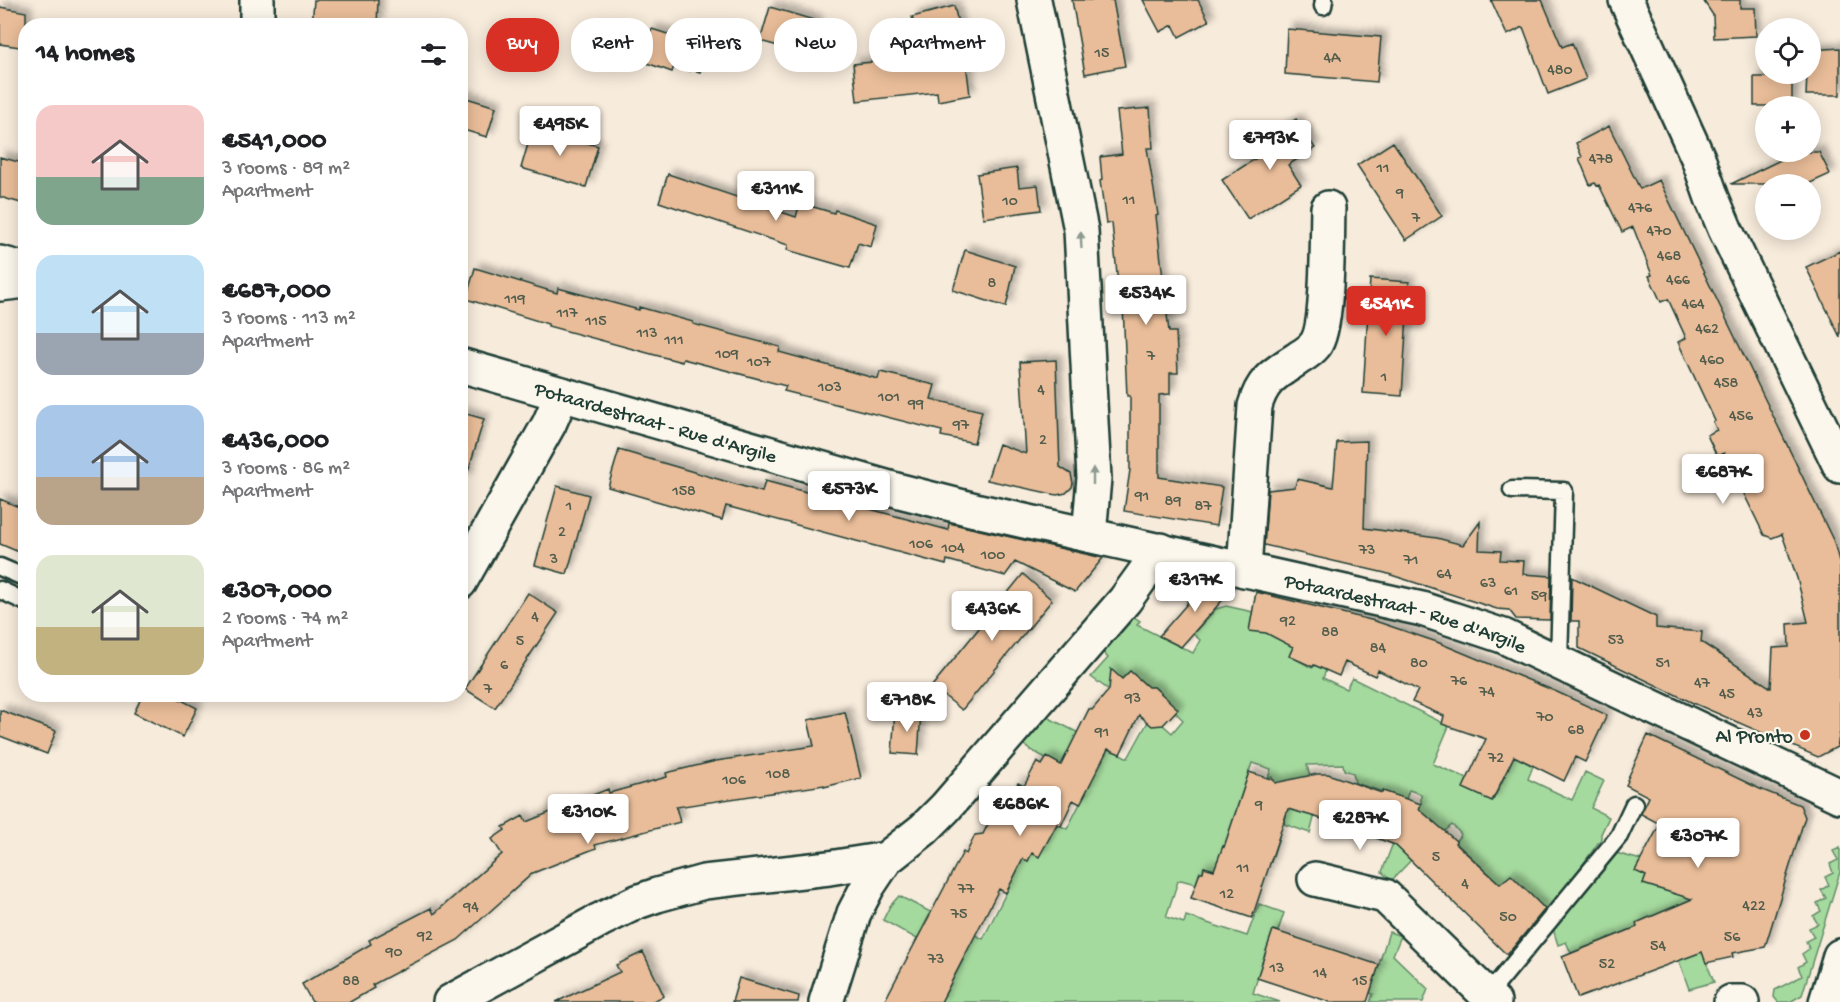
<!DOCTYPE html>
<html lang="en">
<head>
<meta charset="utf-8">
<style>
	:root { --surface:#fff; --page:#f6f6f6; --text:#202124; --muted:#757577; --accent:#d93025 }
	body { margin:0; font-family:"Gochi Hand",sans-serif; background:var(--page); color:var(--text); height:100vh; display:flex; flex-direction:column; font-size:22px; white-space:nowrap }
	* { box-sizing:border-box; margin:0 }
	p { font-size:20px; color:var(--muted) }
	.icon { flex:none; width:33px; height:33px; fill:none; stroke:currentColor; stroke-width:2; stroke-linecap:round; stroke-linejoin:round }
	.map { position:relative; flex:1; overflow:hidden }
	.side { position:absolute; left:18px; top:18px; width:450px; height:684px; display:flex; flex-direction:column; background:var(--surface); border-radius:24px; box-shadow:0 3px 15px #0003 }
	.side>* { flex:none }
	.top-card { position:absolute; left:486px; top:18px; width:570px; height:54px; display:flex; gap:12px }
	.fabs { position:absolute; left:1755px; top:18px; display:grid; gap:12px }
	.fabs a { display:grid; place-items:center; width:66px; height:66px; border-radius:50%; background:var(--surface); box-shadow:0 3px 15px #0003; font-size:30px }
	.price { position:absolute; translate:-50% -51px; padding:0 14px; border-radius:6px; background:#fff; color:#222; font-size:20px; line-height:39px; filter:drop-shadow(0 2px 3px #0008) }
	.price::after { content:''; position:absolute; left:50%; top:36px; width:18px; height:14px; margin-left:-9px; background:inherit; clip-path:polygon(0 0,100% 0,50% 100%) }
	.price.on { background:var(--accent); color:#fff }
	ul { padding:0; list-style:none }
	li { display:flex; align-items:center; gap:18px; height:150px; padding:0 18px }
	li span { display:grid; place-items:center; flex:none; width:168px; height:120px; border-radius:18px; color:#555 }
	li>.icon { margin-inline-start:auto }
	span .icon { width:72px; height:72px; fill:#fffc; stroke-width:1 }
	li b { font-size:26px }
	h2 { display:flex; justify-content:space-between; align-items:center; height:72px; padding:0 18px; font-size:26px }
	.chip { padding:0 21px; border-radius:24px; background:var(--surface); box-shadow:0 3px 15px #0003; font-size:21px; line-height:54px }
	.chip.on { background:var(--accent); color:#fff }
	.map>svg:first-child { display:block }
	.green { fill:#a5da9e; stroke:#628c69; stroke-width:1.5 }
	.building { fill:#e9bd99; stroke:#1f3d34; stroke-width:1.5; filter:url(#shadow) }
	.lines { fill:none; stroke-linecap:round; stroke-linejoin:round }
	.lane-casing { stroke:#1f3d34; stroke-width:21 }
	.street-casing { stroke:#1f3d34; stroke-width:38 }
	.secondary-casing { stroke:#1f3d34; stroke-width:38 }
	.lane { stroke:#fbf7ec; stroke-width:16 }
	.street { stroke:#fbf7ec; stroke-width:33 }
	.secondary { stroke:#fbf7ec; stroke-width:33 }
	.oneway { fill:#8d9a90 }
	.poi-dot { fill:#c8321e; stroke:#fbf7ec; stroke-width:2 }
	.labels { text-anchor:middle; stroke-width:4.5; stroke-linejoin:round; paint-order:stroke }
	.number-label { font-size:16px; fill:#525d4d }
	.street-label { font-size:20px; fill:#1f3d34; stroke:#fbf7ec }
	.poi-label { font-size:20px; fill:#1f3d34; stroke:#fbf7ec; text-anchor:end }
</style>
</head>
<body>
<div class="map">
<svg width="1840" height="1002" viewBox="0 0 1840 1002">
	<defs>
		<filter id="shadow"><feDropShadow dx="5.5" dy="-5.5" stdDeviation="3" flood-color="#0004"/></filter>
	</defs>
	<rect width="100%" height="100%" fill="#f7ebdb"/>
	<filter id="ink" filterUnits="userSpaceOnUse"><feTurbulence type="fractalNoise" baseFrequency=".0167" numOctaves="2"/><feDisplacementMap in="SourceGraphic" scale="12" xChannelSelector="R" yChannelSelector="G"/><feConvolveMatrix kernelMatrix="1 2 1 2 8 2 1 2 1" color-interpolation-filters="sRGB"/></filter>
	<g filter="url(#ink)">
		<path class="green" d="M1226 606 1253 612 1269 633 1294 647 1290 656 1312 668 1314 664 1326 670 1323 678 1346 689 1352 678 1449 726 1433 764 1468 779 1464 788 1493 801 1514 756 1533 766 1528 779 1572 800 1585 772 1604 781 1591 808 1609 817 1601 834V839L1548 913 1511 876 1500 884 1455 842 1461 834 1452 825 1445 831 1441 829 1391 881 1382 872 1398 830 1413 827 1421 804V794L1409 790 1406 799 1355 783 1353 773 1344 770 1343 764 1307 765 1317 807 1310 833 1284 824 1286 816 1282 813 1272 777 1268 778 1271 769 1252 763 1233 821 1279 837 1271 862 1223 847 1214 870 1204 867 1203 872H1200L1196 884 1181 880 1178 881 1166 917 1184 923 1186 916 1247 936 1259 904 1284 913 1270 955 1265 954 1253 993 1280 1002H941L965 956 921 932 917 939 883 920 890 906 899 896 983 939 1023 859 1028 861 1032 853 1039 856 1057 824 1067 829 1091 782 1029 749 1023 744 1047 717 1128 758 1150 718 1156 725H1163L1172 733 1183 720 1162 699 1161 693 1154 687H1148L1130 671 1122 679 1121 678 1109 690 1091 677 1108 658 1103 652 1134 617 1140 621 1137 625 1193 653 1200 640 1193 634 1216 609Z
			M1840 848V872L1802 995 1790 1002H1778L1774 997 1775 990 1802 976 1798 967 1806 962 1802 954 1809 949 1806 941 1814 937 1809 928 1818 924 1813 916 1821 911 1817 903 1826 898 1821 890 1829 885 1825 877 1833 873 1830 864 1838 860 1833 851Z
			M1616 853 1641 860 1636 870 1646 876 1643 884 1718 907 1690 921 1714 982 1689 989 1679 961 1637 927 1571 953 1566 942 1558 945 1553 929Z
			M1389 932 1401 936 1393 955 1428 989 1423 1002H1370L1373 994 1370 993Z"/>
		<path class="building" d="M314 0H378L377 26H312Z
			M1072 0H1113L1125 66 1085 74Z
			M1143 0H1198L1209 21 1179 37 1173 25 1160 32Z
			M1491 0H1542L1562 47 1572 43 1586 79 1548 94 1523 27 1507 35Z
			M1703 0H1740V8H1755L1756 36 1714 38 1713 15Z
			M954 6 968 63H966L970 95 938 101 937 92 857 101 853 64 922 57 912 17Z
			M0 7 26 12V48L0 44Z
			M770 7 817 21 807 54 760 41Z
			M652 29 695 43H710L700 72 690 69V71L674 66 672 72 641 61Z
			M1287 29 1381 37 1377 82 1285 74Z
			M1840 48V95H1806L1807 74H1810V50Z
			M1754 77H1792V106H1754Z
			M460 96 496 107 487 137 460 129Z
			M1150 108 1153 148H1147L1158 215 1156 216 1169 332H1176L1178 373H1170V394L1159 395V477L1222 487 1216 526 1124 511 1130 470V396H1127L1123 305H1120L1112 223 1106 224 1100 181 1102 180 1100 157 1122 154 1117 111Z
			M1296 119 1315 148 1288 165 1301 185 1248 219 1222 180 1272 148 1266 139Z
			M1609 126 1640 189 1659 180 1834 542 1840 565V732L1837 747 1818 757 1691 702 1579 648V621H1571L1572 577 1656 617V628L1702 632 1701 642 1771 688 1773 648 1789 647 1788 624 1808 622 1797 578 1782 534 1772 538 1764 535 1724 453 1717 456 1707 435 1717 430 1713 422 1715 421 1678 342 1686 338 1668 299 1661 302 1649 276 1652 275 1633 227 1622 232 1599 185 1597 186 1595 183 1590 185 1579 158 1582 157 1576 143Z
			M533 127 598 146 586 187 521 168Z
			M1393 142 1442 216 1406 240 1357 165Z
			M1797 152H1819L1830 174 1808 184H1731Z
			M0 157 26 164V185L21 203 0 197Z
			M1017 168 1019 187 1038 185 1041 210 983 218 977 174Z
			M668 174 796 217 800 203 834 213 835 210 877 224 871 247 858 243 850 268 787 250 788 245 659 202Z
			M965 250 1015 266 1006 307 953 290Z
			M1840 251V337L1806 267Z
			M475 268 557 293 558 288 639 310V307L693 322V324L780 347 779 352 878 379 880 372 935 385 931 399 982 411 974 443 941 436 942 431 784 391 786 386 683 359 682 362 655 355 548 326V324L466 299Z
			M1370 279 1409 282 1402 396 1363 393Z
			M1056 360 1060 467 1071 474 1073 483 1072 487 1066 493 1057 495 987 480 999 444 1026 454 1020 362Z
			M460 412 484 419 466 478 460 477Z
			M1367 441 1364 528 1437 538 1463 545 1480 522 1479 550 1501 551 1500 560 1524 561 1523 574 1551 576 1550 620 1516 619 1509 610 1497 609 1385 573 1264 545 1268 490 1295 487 1297 479 1333 487 1337 442Z
			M619 450 762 492 765 481 948 530 949 523 1103 558 1075 592 1015 562 1005 576 947 560 946 565 726 506 722 520 608 487Z
			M557 486 589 495 567 574 535 565Z
			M0 499 26 510V538L19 552 0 544Z
			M1023 574 1052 600 962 710 932 686Z
			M1207 581 1234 587 1181 647 1159 636 1187 604 1189 591 1204 594Z
			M1256 592 1375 621 1437 642 1557 692 1607 715 1585 762 1575 757 1564 781 1514 756 1492 801 1463 788 1486 739 1442 724 1444 716 1412 702 1418 690 1378 670 1375 676 1345 662 1339 676 1314 665 1313 667 1289 656 1293 647 1266 633 1249 631Z
			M528 593 558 613 495 708 465 689Z
			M1111 669 1122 679 1130 671 1148 687H1154L1178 709 1163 725 1152 726 1139 715 1120 754 1108 749 1080 804 1073 800 1061 826 1057 824 1039 857 1032 853 1028 861 1023 859 1006 893 999 889 941 1002H884L963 852 966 854 975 835 983 834 997 806 1002 809 1018 783 1024 786 1037 762 1042 765 1047 757 1061 765 1089 709 1092 710 1109 690Z
			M143 694H170L197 708 183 737 134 713Z
			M0 710 56 731 47 754 0 736Z
			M895 711 921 712 918 755 892 753Z
			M845 712 861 778 824 787V785L676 807 680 822 595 845 596 848 533 873 458 940 372 985 374 988 350 1002H312L302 984 371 944 369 940 431 908 434 914 502 854 492 839 505 830 503 827 523 816 526 822 608 789 609 793 667 777 666 773 716 761 814 746 808 720Z
			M1648 735 1760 789 1800 805 1805 817 1765 947 1732 953 1733 957 1706 963 1702 952 1578 998 1562 957 1637 927 1636 923 1692 899 1643 884 1646 876 1635 871 1660 824 1641 814 1649 797 1626 785 1628 781 1627 780Z
			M1249 772 1274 780 1275 783 1317 774H1328L1382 793 1383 791 1421 804 1419 809 1456 841 1455 843 1500 884 1511 875 1545 909 1507 955 1395 845 1339 824 1288 809 1252 918 1191 898 1200 872H1203L1204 867 1214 870 1223 846 1224 847Z
			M1273 930 1379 965 1367 1002H1330L1257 978Z
			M643 952 664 996 651 1002H556L620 972 616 965Z
			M739 978 799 996 798 1002H732Z"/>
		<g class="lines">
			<g class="lane-casing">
				<path id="lane" d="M1323 6 1324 0
					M1512 490 1564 491 1559 661
					M0 567 26 578
					M0 590 26 602
					M1487 996 1619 836 1634 804"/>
			</g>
			<g class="street-casing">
				<path id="street" d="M1034 0 1081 230 1094 478 1089 535
					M257 26V0
					M0 263 15 267 26 273
					M1244 570 1255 406C1263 377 1277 373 1300 357 1305 354 1311 350 1315 345 1329 327 1327 235 1328 208
					M460 582 549 424 562 394
					M1315 879 1385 896 1494 1002
					M450 1002 600 920 637 902 657 895 704 882 829 868 886 859
					M826 1002 854 913 868 886 886 859 924 829 945 808 1125 600 1161 550
					M1731 1002H1742"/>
			</g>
			<g class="secondary-casing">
				<g id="secondary">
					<path d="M1626 0 1698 158 1712 198 1725 229 1840 466"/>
					<path d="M0 284 26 281"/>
					<path id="s1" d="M460 365 900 491 975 510 1422 609 1503 636 1840 796"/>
					<path d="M1826 1002 1840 956"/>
				</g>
			</g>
			<use href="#lane" class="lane"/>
			<use href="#street" class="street"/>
			<use href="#secondary" class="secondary"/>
		</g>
		<defs><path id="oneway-solid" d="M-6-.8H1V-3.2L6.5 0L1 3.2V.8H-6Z" transform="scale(1.5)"/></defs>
		<g class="oneway">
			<use href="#oneway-solid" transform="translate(1081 240) rotate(-93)"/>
			<use href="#oneway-solid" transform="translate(1093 476) rotate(-90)"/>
		</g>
	</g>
	<circle class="poi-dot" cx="1805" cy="735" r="6"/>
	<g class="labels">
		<g class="number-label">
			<text x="1102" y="57">15</text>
			<text x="1332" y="62">4A</text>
			<text x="1560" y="74">480</text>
			<text x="1601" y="163">478</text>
			<text x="1383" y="172">11</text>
			<text x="1400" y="197">9</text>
			<text x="1129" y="204">11</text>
			<text x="1010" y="205">10</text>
			<text x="1640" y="212">476</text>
			<text x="1416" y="222">7</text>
			<text x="1659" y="235">470</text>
			<text x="1669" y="260">468</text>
			<text x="1678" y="284">466</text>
			<text x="992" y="287">8</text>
			<text x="515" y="303">119</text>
			<text x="1693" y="308">464</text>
			<text x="567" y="317">117</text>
			<text x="596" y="325">115</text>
			<text x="1707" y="333">462</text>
			<text x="647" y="337">113</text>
			<text x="674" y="344">111</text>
			<text x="727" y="358">109</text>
			<text x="1151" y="360">7</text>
			<text x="1712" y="364">460</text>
			<text x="759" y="366">107</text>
			<text x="1384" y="381">1</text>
			<text x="1726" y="387">458</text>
			<text x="830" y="391">103</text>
			<text x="1041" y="394">4</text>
			<text x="889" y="401">101</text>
			<text x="916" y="408">99</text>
			<text x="1741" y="420">456</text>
			<text x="961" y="429">97</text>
			<text x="1043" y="444">2</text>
			<text x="684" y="495">158</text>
			<text x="1142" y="500">91</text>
			<text x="1173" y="505">89</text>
			<text x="569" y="510">1</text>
			<text x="1203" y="510">87</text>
			<text x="562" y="536">2</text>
			<text x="921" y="548">106</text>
			<text x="953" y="552">104</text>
			<text x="1367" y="554">73</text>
			<text x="993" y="559">100</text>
			<text x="554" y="563">3</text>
			<text x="1411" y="564">71</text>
			<text x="1444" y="578">64</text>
			<text x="1488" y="587">63</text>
			<text x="1511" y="595">61</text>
			<text x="1539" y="600">59</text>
			<text x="535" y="621">4</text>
			<text x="1288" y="625">92</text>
			<text x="1330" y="636">88</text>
			<text x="1616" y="644">53</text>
			<text x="520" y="645">5</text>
			<text x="1378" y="652">84</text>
			<text x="1419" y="667">80</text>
			<text x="1663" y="667">51</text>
			<text x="504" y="669">6</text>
			<text x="1459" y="685">76</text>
			<text x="1702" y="687">47</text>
			<text x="488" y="693">7</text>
			<text x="1487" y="696">74</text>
			<text x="1727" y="698">45</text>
			<text x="1133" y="702">93</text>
			<text x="1755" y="717">43</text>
			<text x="1545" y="721">70</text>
			<text x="1576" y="734">68</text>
			<text x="1102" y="736">91</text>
			<text x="1496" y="762">72</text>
			<text x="778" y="778">108</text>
			<text x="734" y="784">106</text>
			<text x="1259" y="809">9</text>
			<text x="1436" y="861">5</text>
			<text x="1243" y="872">11</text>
			<text x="1465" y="888">4</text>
			<text x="966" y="893">77</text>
			<text x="1227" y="898">12</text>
			<text x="1754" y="910">422</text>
			<text x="471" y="911">94</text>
			<text x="959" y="918">75</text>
			<text x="1508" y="921">50</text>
			<text x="425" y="940">92</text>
			<text x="1732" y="941">56</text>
			<text x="1658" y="950">54</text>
			<text x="394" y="956">90</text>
			<text x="936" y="963">73</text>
			<text x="1607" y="968">52</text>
			<text x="1277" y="972">13</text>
			<text x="1320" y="977">14</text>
			<text x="351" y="985">88</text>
			<text x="1360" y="985">15</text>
		</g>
		<g class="street-label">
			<text dy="7" stroke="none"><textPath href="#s1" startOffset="204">Potaardestraat - Rue d'Argile</textPath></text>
			<text dy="7" stroke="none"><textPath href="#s1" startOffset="978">Potaardestraat - Rue d'Argile</textPath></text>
		</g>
		<g class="poi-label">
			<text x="1793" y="742">Al Pronto</text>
		</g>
	</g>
</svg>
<div class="fabs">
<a><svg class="icon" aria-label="locate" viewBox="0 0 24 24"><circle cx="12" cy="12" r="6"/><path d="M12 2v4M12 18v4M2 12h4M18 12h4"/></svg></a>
<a>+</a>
<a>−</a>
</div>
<b class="price" style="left:560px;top:157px">€495K</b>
<b class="price" style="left:1270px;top:171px">€793K</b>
<b class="price" style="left:776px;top:222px">€311K</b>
<b class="price" style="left:1146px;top:326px">€534K</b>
<b class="price on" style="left:1386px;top:337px">€541K</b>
<b class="price" style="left:1723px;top:505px">€687K</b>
<b class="price" style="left:849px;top:522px">€573K</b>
<b class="price" style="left:1195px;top:613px">€317K</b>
<b class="price" style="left:992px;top:642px">€436K</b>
<b class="price" style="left:907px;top:733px">€718K</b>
<b class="price" style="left:1020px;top:837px">€686K</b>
<b class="price" style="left:588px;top:845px">€310K</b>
<b class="price" style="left:1360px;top:851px">€287K</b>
<b class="price" style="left:1698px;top:869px">€307K</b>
<div class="top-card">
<a class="chip on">Buy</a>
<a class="chip">Rent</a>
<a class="chip">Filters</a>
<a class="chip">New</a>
<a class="chip">Apartment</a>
</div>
<section class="side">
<h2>14 homes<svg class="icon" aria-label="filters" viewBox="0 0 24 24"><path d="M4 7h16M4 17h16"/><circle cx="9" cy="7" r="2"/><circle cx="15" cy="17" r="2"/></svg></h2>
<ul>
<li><span style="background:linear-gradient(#f6c9c9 60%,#7fa58c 0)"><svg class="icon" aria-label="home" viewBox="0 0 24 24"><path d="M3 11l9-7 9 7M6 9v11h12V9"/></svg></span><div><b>€541,000</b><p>3 rooms · 89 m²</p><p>Apartment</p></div></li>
<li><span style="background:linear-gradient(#bfe0f5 65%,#9aa5b1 0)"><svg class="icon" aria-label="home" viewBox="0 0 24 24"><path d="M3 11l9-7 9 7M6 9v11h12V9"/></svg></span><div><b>€687,000</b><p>3 rooms · 113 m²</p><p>Apartment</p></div></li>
<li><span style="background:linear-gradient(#a9c7e8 60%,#b9a48a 0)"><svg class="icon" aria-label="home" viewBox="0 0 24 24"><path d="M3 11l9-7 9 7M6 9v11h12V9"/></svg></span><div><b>€436,000</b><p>3 rooms · 86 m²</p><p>Apartment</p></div></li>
<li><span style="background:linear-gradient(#dfe7d0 60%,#c2b280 0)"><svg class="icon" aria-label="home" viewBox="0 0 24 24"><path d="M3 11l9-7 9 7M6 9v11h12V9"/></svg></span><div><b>€307,000</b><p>2 rooms · 74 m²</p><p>Apartment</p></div></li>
</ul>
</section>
</div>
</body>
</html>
